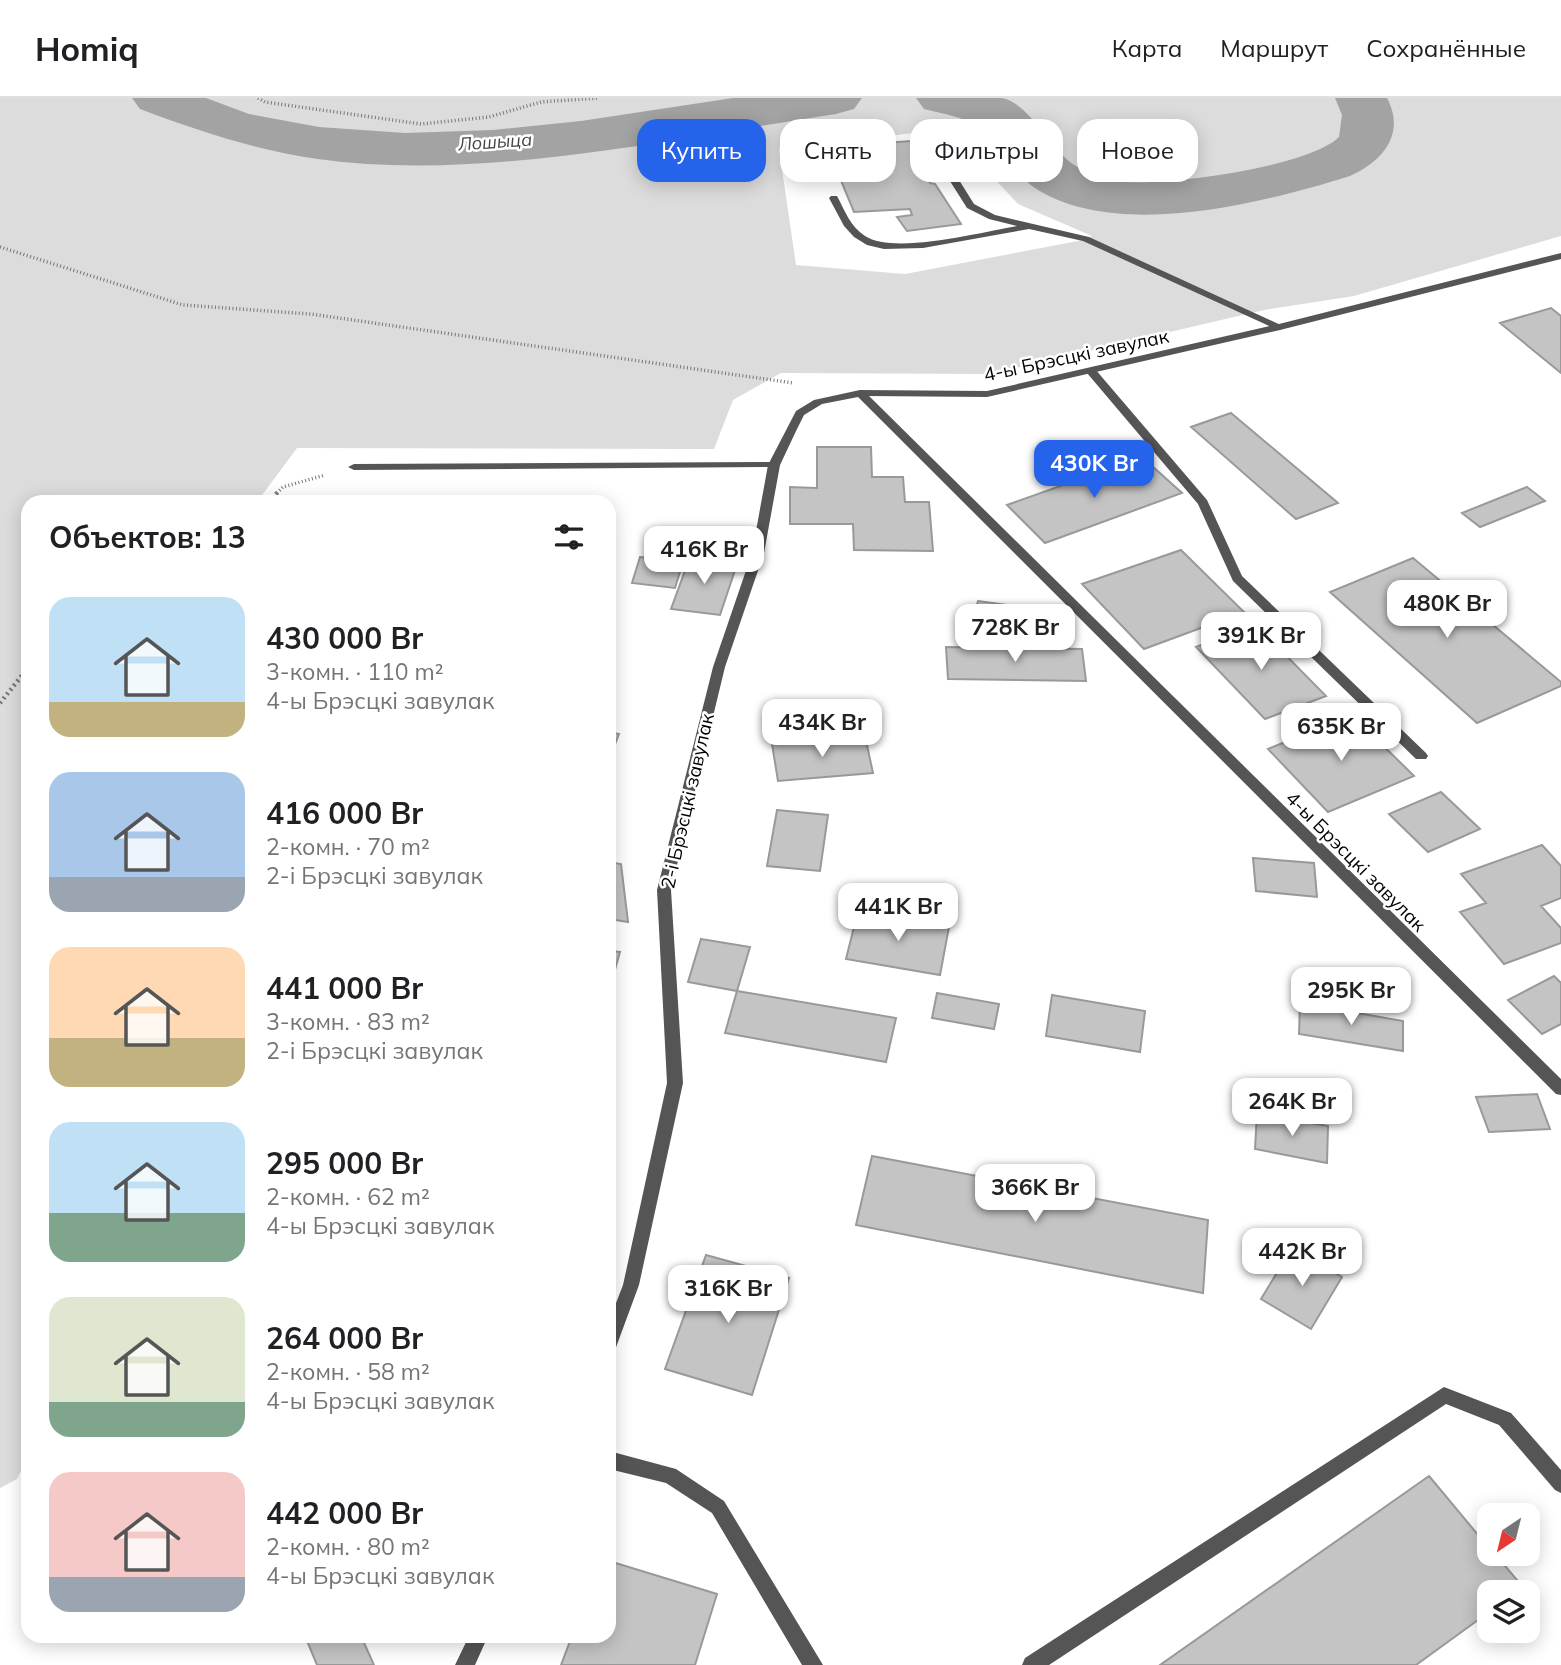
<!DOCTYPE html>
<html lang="ru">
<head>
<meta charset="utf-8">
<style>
	:root { --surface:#fff; --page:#f2f2f2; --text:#202124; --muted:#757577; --line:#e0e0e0; --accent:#2563eb }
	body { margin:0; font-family:Mulish,sans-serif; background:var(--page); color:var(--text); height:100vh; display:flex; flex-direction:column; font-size:26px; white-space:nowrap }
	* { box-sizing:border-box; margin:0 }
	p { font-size:23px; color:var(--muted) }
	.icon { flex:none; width:38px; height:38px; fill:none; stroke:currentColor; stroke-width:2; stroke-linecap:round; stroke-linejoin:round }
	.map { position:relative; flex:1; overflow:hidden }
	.panel { position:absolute; left:21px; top:397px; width:595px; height:1148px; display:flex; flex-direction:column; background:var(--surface); border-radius:21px; box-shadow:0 4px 18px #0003 }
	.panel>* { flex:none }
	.top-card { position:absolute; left:637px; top:21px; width:665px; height:63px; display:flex; gap:14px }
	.needle { width:46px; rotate:215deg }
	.controls { position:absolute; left:1477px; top:1405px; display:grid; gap:14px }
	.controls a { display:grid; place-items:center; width:63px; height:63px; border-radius:14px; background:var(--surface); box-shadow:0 4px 18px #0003; font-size:35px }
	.price { position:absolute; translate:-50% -60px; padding:0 16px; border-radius:14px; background:#fff; color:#222; font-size:23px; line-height:46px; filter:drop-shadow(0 2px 4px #0008) }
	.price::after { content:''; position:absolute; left:50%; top:42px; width:21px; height:16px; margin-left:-10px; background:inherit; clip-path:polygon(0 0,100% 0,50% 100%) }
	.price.on { background:var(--accent); color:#fff }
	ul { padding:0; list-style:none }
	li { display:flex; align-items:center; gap:21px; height:175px; padding:0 28px }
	li span { display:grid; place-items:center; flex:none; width:196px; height:140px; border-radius:21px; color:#555 }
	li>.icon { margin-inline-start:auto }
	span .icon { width:84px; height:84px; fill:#fffc; stroke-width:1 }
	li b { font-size:30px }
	h2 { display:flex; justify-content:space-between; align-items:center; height:84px; padding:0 28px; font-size:30px }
	.tag { padding:0 24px; border-radius:21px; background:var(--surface); box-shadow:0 4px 18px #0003; font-size:24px; line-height:63px }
	.tag.on { background:var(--accent); color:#fff }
	header { display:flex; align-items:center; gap:42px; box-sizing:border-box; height:98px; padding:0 35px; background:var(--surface); border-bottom:2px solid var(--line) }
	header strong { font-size:33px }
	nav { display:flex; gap:38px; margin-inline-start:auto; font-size:24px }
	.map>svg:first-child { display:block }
	.green { fill:#dcdcdc; fill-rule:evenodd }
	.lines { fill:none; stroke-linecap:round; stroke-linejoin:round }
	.river { fill:#a3a3a3; fill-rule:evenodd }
	.building { fill:#c4c4c4; stroke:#999; stroke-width:2 }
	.path-far1 { stroke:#777; stroke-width:3.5; stroke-dasharray:1 2.5; stroke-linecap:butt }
	.path { stroke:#777; stroke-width:4.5; stroke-dasharray:2 3.5; stroke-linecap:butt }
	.service { fill:#555; fill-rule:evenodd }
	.minor { fill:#555; fill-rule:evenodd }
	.labels { text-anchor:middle; stroke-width:5; stroke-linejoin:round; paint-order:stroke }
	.far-water-label { font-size:18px; font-style:italic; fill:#444; stroke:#fff }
	.street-label { font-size:19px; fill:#000; stroke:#fff }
</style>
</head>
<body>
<header>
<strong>Homiq</strong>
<nav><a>Карта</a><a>Маршрут</a><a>Сохранённые</a></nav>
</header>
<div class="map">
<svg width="1561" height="1567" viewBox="0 0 1561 1567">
	<rect width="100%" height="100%" fill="#fff"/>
	<path class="green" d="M0 0H1561V138L1354 198 1264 212 990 276 781 275 733 302 714 351 297 350 257 404H28V1359L17 1381 0 1390ZM948 31 1018 106 1092 138 1078 143 905 176 796 167 779 51Z"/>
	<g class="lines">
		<path class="river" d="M132 0H206L249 16 319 29 405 35 493 32 581 23 733 0H862L854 11 836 16C674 40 481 84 318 61 255 52 199 33 140 11Z
			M916 0C941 0 979 0 1002 0 1030 5 1050 53 1076 68 1091 77 1109 83 1127 84 1171 87 1308 69 1339 39L1342 17 1335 0H1387C1406 36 1383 63 1350 78 1263 105 1121 142 1038 92 1012 76 1002 47 979 30 963 18 943 16 924 11Z"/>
	</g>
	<path class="building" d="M911 43 930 85 935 86 961 126 907 133 897 119 912 117 910 111 854 114 827 49Z
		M1551 210 1561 218V275L1500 225Z
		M1231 315 1338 405 1296 421 1191 329Z
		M817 349H871L872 379H903L905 404H929L933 453 854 452 853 426H790V389L817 390Z
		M1142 359 1182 395 1045 445 1007 407Z
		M1527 389 1545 403 1480 429 1462 415Z
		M1181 452 1244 514 1144 551 1082 486Z
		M640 459 683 464 675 490 632 485Z
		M690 459 737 466 720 517 671 511Z
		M1413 460 1561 584V588L1477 625 1330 494Z
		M978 503 1029 510 1026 522 975 514Z
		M1256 527 1326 598 1265 621 1196 549Z
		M946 549 1082 551 1086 583 948 581Z
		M1352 617 1414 678 1328 714 1268 651Z
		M609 634 619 636 609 662Z
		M865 638 873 675 778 683 772 646Z
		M1441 694 1480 731 1428 754 1389 716Z
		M777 712 828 717 820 773 767 768Z
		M1542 747 1561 768V800L1541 808 1561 830V845L1504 866 1460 814 1486 805 1461 776Z
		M1253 760 1314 765 1317 799 1256 793Z
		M609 764 621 766 628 824 609 821Z
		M858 813 949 829 940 877 846 861Z
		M701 841 750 849 737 893 688 884Z
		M609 853 620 854 609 893Z
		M1554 878 1561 885V926L1542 936 1508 902Z
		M737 893 896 920 886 964 725 935Z
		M937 895 999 906 994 931 932 920Z
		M1052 897 1145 913 1140 954 1046 938Z
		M1300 905 1403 923V953L1299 936Z
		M1537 996 1550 1031 1489 1034 1476 999Z
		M1257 1015 1328 1028 1327 1065 1255 1051Z
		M872 1058 1208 1122 1203 1195 856 1127Z
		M1292 1150 1342 1179 1311 1231 1261 1201Z
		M706 1157 789 1180 752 1297 665 1271Z
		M1429 1378 1489 1450V1456H1495L1523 1489 1516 1494H1489V1514L1416 1567H1160Z
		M609 1463 717 1496 695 1567H561L572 1538H609Z
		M305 1538H361L374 1567H317Z"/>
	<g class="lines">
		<path class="path-far1" d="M258 0 265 4 421 26 489 19 541 4 599 0
			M0 149 183 207 311 216 793 285
			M277 395 283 389 325 377"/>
		<path class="path" d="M268 404 279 393
			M0 605 28 570"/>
		<path class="service" d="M929 39 934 42 974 106 995 117 1089 139 1285 229 1280 232 1276 231 1083 143 1029 131 923 150 884 151 867 147 854 139 844 128 829 100 831 98H837C845 113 850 128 865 138 894 157 982 134 1017 128L989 121 967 110 924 42Z
			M1091 270 1095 271 1207 402 1242 478 1426 655 1428 658 1426 661H1416L1233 483 1198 406 1087 275V271Z
			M774 364 780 367 778 369 354 372 348 369 354 366Z
			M1444 1289 1511 1315 1561 1372V1395L1555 1392 1499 1327 1446 1306 1049 1567H1022L1025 1560Z
			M609 1353 676 1371 724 1403 823 1567H802L712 1415 666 1385 609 1371Z"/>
		<path class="minor" d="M1561 155V161L1280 232 987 299 869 298 1561 981V997L1556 996 858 299 822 306 804 317 797 331 780 367 764 455 725 569 671 792 683 985 639 1187 615 1252 609 1254V1223L623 1187 667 985 657 792 713 569 752 455 768 367 796 313 814 302 860 292 987 293 1279 226Z
			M469 1538H488L475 1567H455Z"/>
	</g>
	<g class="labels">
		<g class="far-water-label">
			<text transform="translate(495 44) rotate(-4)" y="6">Лошыца</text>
		</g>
		<g class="street-label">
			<text transform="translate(1076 257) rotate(-12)" y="7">4-ы Брэсцкі завулак</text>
			<text transform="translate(687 703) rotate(-77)" y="7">2-і Брэсцкі завулак</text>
			<text transform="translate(1356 763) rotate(45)" y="7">4-ы Брэсцкі завулак</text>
		</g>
	</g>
</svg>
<div class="controls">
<a><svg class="needle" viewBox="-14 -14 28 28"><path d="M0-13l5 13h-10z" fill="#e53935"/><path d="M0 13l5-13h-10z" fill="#757577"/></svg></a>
<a><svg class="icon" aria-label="layers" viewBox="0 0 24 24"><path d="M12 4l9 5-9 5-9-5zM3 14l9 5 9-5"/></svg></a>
</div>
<b class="price on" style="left:1094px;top:402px">430K Br</b>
<b class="price" style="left:704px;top:488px">416K Br</b>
<b class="price" style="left:1447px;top:542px">480K Br</b>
<b class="price" style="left:1015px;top:566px">728K Br</b>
<b class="price" style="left:1261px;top:574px">391K Br</b>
<b class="price" style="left:822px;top:661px">434K Br</b>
<b class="price" style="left:1341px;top:665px">635K Br</b>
<b class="price" style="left:898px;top:845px">441K Br</b>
<b class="price" style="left:1351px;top:929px">295K Br</b>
<b class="price" style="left:1292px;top:1040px">264K Br</b>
<b class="price" style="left:1035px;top:1126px">366K Br</b>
<b class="price" style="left:1302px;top:1190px">442K Br</b>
<b class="price" style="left:728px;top:1227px">316K Br</b>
<div class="top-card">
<a class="tag on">Купить</a>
<a class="tag">Снять</a>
<a class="tag">Фильтры</a>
<a class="tag">Новое</a>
</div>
<section class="panel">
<h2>Объектов: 13<svg class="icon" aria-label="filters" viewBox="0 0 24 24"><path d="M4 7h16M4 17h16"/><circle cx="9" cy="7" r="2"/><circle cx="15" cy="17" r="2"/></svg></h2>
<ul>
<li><span style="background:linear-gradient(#bfe0f5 75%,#c2b280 0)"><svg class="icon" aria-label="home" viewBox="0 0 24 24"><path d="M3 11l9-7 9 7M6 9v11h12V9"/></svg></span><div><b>430 000 Br</b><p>3-комн. · 110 m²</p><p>4-ы Брэсцкі завулак</p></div></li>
<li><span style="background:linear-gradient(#a9c7e8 75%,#9aa5b1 0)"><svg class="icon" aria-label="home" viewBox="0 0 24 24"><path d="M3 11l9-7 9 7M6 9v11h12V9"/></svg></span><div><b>416 000 Br</b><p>2-комн. · 70 m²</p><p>2-і Брэсцкі завулак</p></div></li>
<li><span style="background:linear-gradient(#ffd9b3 65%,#c2b280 0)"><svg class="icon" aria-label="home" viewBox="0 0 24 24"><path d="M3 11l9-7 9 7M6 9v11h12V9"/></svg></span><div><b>441 000 Br</b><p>3-комн. · 83 m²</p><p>2-і Брэсцкі завулак</p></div></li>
<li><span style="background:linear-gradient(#bfe0f5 65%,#7fa58c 0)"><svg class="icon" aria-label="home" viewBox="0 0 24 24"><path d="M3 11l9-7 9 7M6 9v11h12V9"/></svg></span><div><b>295 000 Br</b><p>2-комн. · 62 m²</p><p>4-ы Брэсцкі завулак</p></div></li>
<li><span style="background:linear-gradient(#dfe7d0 75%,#7fa58c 0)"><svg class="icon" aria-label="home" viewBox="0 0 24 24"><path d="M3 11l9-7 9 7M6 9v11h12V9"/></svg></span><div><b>264 000 Br</b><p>2-комн. · 58 m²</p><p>4-ы Брэсцкі завулак</p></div></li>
<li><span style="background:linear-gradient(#f6c9c9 75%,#9aa5b1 0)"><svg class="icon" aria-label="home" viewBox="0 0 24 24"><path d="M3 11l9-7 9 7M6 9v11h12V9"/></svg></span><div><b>442 000 Br</b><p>2-комн. · 80 m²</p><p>4-ы Брэсцкі завулак</p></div></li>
</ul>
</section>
</div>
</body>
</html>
